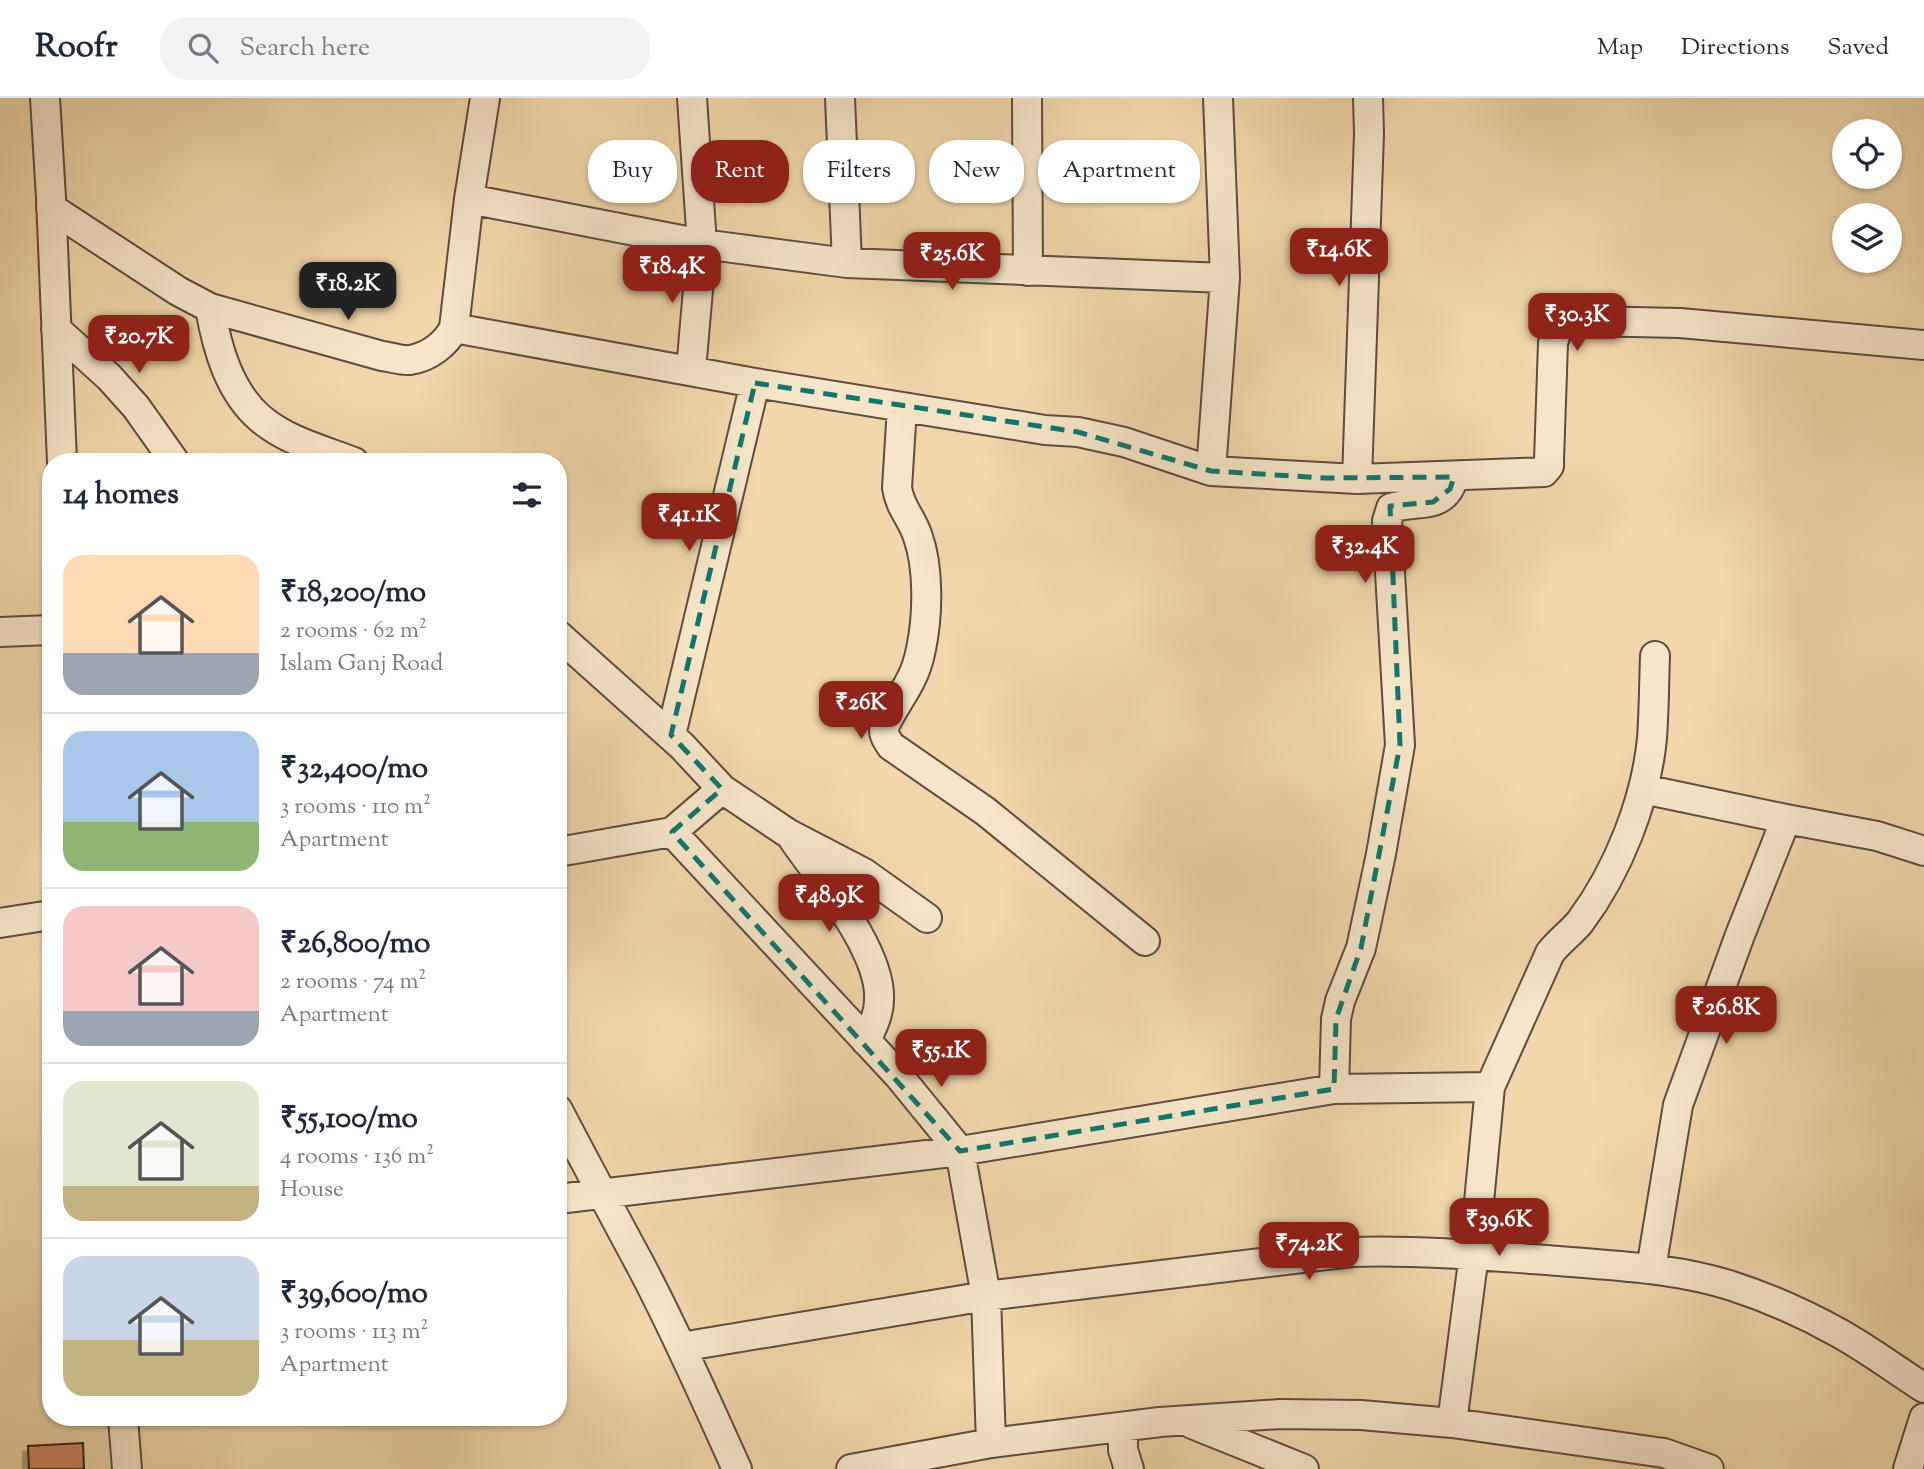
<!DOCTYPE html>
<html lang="en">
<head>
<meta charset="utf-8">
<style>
	:root { --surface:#fff; --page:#f2f2f3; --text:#1f2937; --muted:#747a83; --line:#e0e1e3; --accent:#8f2418 }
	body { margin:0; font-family:"Sorts Mill Goudy",serif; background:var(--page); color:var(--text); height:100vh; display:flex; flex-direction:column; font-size:26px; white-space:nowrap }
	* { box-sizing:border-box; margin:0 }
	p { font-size:23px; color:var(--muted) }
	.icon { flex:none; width:38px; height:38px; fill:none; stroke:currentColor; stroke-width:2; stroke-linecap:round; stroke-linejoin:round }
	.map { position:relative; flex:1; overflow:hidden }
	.panel { position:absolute; left:42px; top:355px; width:525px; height:973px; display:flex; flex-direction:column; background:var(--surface); border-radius:28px; box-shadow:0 2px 5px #0004 }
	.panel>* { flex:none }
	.top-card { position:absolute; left:588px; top:42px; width:665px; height:63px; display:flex; gap:14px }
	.tools { position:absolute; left:1832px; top:21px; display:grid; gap:14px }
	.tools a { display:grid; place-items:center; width:70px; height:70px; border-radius:50%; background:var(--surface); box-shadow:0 2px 5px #0004; font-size:35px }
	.price { position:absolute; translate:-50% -60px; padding:0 16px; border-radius:14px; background:var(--accent); color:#fff; font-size:23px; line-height:46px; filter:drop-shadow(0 2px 4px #0008) }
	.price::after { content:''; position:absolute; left:50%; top:42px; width:21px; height:16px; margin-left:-10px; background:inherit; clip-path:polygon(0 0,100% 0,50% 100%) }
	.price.current { background:#222; color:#fff }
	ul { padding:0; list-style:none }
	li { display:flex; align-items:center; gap:21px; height:175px; padding:0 21px }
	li+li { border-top:2px solid var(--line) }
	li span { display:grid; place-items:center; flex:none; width:196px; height:140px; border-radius:21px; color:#555 }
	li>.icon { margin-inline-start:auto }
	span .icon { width:84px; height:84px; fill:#fffc; stroke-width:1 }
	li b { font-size:30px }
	h2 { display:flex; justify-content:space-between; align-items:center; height:84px; padding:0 21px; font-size:30px }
	.tag { padding:0 24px; border-radius:28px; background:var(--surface); box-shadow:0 2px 5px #0004; font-size:24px; line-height:63px }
	.tag.current { background:var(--accent); color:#fff }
	header { display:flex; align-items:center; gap:42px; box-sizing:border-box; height:98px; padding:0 35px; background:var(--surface); border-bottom:2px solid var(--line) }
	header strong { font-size:33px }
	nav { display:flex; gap:38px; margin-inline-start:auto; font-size:24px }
	.search { width:490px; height:63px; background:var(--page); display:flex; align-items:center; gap:18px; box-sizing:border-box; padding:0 24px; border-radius:28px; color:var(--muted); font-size:26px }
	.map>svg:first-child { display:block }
	.building { fill:#cd8663; stroke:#2c2016; stroke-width:2; filter:url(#shadow) }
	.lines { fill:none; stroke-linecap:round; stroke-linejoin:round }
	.street-casing { stroke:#5d4e3b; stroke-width:32 }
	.street { stroke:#f6e5c8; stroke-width:28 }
	.marked { fill:none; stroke:#0f766e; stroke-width:5; stroke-dasharray:14 9; stroke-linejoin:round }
</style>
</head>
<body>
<header>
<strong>Roofr</strong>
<div class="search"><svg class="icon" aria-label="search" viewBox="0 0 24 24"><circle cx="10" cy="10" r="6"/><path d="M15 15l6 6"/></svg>Search here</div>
<nav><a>Map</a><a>Directions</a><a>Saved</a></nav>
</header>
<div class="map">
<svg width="1924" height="1371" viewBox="0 0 1924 1371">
	<defs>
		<filter id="shadow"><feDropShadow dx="-6" dy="6" stdDeviation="0" flood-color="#0004"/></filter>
	</defs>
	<rect width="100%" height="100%" fill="#f1d7ab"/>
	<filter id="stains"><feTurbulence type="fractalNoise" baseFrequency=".00286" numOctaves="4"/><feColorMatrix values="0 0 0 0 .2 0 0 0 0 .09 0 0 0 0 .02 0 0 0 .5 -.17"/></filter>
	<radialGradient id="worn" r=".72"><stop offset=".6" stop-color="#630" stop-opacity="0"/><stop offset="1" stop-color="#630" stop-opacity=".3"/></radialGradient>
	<path class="building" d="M83 1345 84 1371H29L28 1348Z"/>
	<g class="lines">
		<g class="street-casing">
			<path id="street" d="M45 0 51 100 62 364
				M840 0 847 165
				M1027 0 1028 173
				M469 101 702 146 847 165 1225 180 1218 0
				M51 110 178 193 210 210 382 258C391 259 402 263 410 262 429 259 446 246 454 230L469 101 485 0
				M210 210C217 250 229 294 261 321 287 343 323 352 354 364
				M454 230 755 285 1045 332 1078 334 1124 344 1211 373 1357 381 1544 374 1549 368V362L1553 245 1557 232 1560 228 1566 225 1585 223 1680 225 1924 247
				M56 231 109 279 136 309 175 364
				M691 272 702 146 692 0
				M902 309 897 390C900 410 912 420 918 439 929 470 928 518 921 551 919 561 916 572 911 581 906 593 884 623 884 633 884 639 888 643 891 648L985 713 1145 843
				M1211 373 1225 180
				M1357 381 1369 36 1368 0
				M0 534 51 532
				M558 537 682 648 722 691 672 734 558 754
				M671 637 755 285
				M722 691 789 736 864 775 927 820
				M1643 691 1786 721 1877 738 1924 753
				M672 734 898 977 960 1053 986 1198 991 1345
				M793 741C820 780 882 853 879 902 879 917 872 929 866 943
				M0 825 51 817
				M1334 991 1336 921 1340 903 1361 850 1381 756 1400 647 1387 423 1391 410C1417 401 1444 414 1454 379
				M558 1012C585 1064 613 1116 641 1168 676 1234 706 1303 737 1371
				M558 1101 960 1053 1334 991 1490 989 1550 855C1559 843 1571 835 1580 824 1618 773 1646 703 1652 640 1654 613 1654 585 1655 558
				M1651 1171 1678 1007 1740 837 1786 721
				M681 1249 986 1198 1352 1154C1421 1152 1490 1158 1559 1163 1617 1168 1676 1170 1732 1188 1769 1200 1805 1216 1839 1235 1868 1251 1896 1272 1924 1290
				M123 1320 127 1371
				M1452 1325 1474 1156 1490 989
				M1192 1326 1304 1371
				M1123 1329V1352L1129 1371
				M851 1371 991 1345 1160 1324 1280 1316 1361 1317 1452 1325 1664 1355 1709 1371
				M1908 1371 1924 1320"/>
		</g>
		<use href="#street" class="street"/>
	</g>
	<path class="marked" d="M755 285 1078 334 1211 373 1325 380 1454 379 1450 391 1433 404 1390 408 1400 647 1361 850 1336 921 1334 991 960 1053 672 734 722 691 671 637Z"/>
	<rect width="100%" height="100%" filter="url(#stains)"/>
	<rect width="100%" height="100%" fill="url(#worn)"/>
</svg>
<div class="tools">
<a><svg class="icon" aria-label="locate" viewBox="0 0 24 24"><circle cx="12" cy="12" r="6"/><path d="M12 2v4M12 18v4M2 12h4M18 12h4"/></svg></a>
<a><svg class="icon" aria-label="layers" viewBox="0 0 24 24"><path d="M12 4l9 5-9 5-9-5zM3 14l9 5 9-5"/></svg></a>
</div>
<b class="price" style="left:1339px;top:190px">₹14.6K</b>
<b class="price" style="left:952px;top:194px">₹25.6K</b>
<b class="price" style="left:672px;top:207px">₹18.4K</b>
<b class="price current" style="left:348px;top:224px">₹18.2K</b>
<b class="price" style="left:1577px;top:255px">₹30.3K</b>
<b class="price" style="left:139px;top:277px">₹20.7K</b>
<b class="price" style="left:689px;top:455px">₹41.1K</b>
<b class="price" style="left:1365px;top:487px">₹32.4K</b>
<b class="price" style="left:861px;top:643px">₹26K</b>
<b class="price" style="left:829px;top:836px">₹48.9K</b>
<b class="price" style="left:1726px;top:948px">₹26.8K</b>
<b class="price" style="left:941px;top:991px">₹55.1K</b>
<b class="price" style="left:1499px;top:1160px">₹39.6K</b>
<b class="price" style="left:1309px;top:1184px">₹74.2K</b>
<div class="top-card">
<a class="tag">Buy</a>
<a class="tag current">Rent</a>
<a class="tag">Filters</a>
<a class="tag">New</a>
<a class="tag">Apartment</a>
</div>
<section class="panel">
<h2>14 homes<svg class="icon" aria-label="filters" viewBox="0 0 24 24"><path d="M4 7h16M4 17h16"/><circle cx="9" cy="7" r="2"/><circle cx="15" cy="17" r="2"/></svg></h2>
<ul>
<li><span style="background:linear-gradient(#ffd9b3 70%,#9aa5b1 0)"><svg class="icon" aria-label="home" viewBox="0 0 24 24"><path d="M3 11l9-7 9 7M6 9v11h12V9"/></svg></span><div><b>₹18,200/mo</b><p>2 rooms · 62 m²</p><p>Islam Ganj Road</p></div></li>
<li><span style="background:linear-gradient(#a9c7e8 65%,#8fb573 0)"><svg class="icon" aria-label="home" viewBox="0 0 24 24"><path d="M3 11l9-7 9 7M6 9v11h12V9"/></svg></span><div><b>₹32,400/mo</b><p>3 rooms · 110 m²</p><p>Apartment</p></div></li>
<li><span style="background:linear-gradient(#f6c9c9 75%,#9aa5b1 0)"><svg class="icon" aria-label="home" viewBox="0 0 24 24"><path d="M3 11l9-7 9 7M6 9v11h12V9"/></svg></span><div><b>₹26,800/mo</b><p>2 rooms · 74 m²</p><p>Apartment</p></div></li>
<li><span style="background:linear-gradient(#dfe7d0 75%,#c2b280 0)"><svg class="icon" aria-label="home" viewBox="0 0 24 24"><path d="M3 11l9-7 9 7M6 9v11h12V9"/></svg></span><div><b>₹55,100/mo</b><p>4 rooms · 136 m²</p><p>House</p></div></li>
<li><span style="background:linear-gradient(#c9d6e8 60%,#c2b280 0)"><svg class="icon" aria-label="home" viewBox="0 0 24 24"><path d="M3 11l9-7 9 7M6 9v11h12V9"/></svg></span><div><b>₹39,600/mo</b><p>3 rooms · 113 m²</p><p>Apartment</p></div></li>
</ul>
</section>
</div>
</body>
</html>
